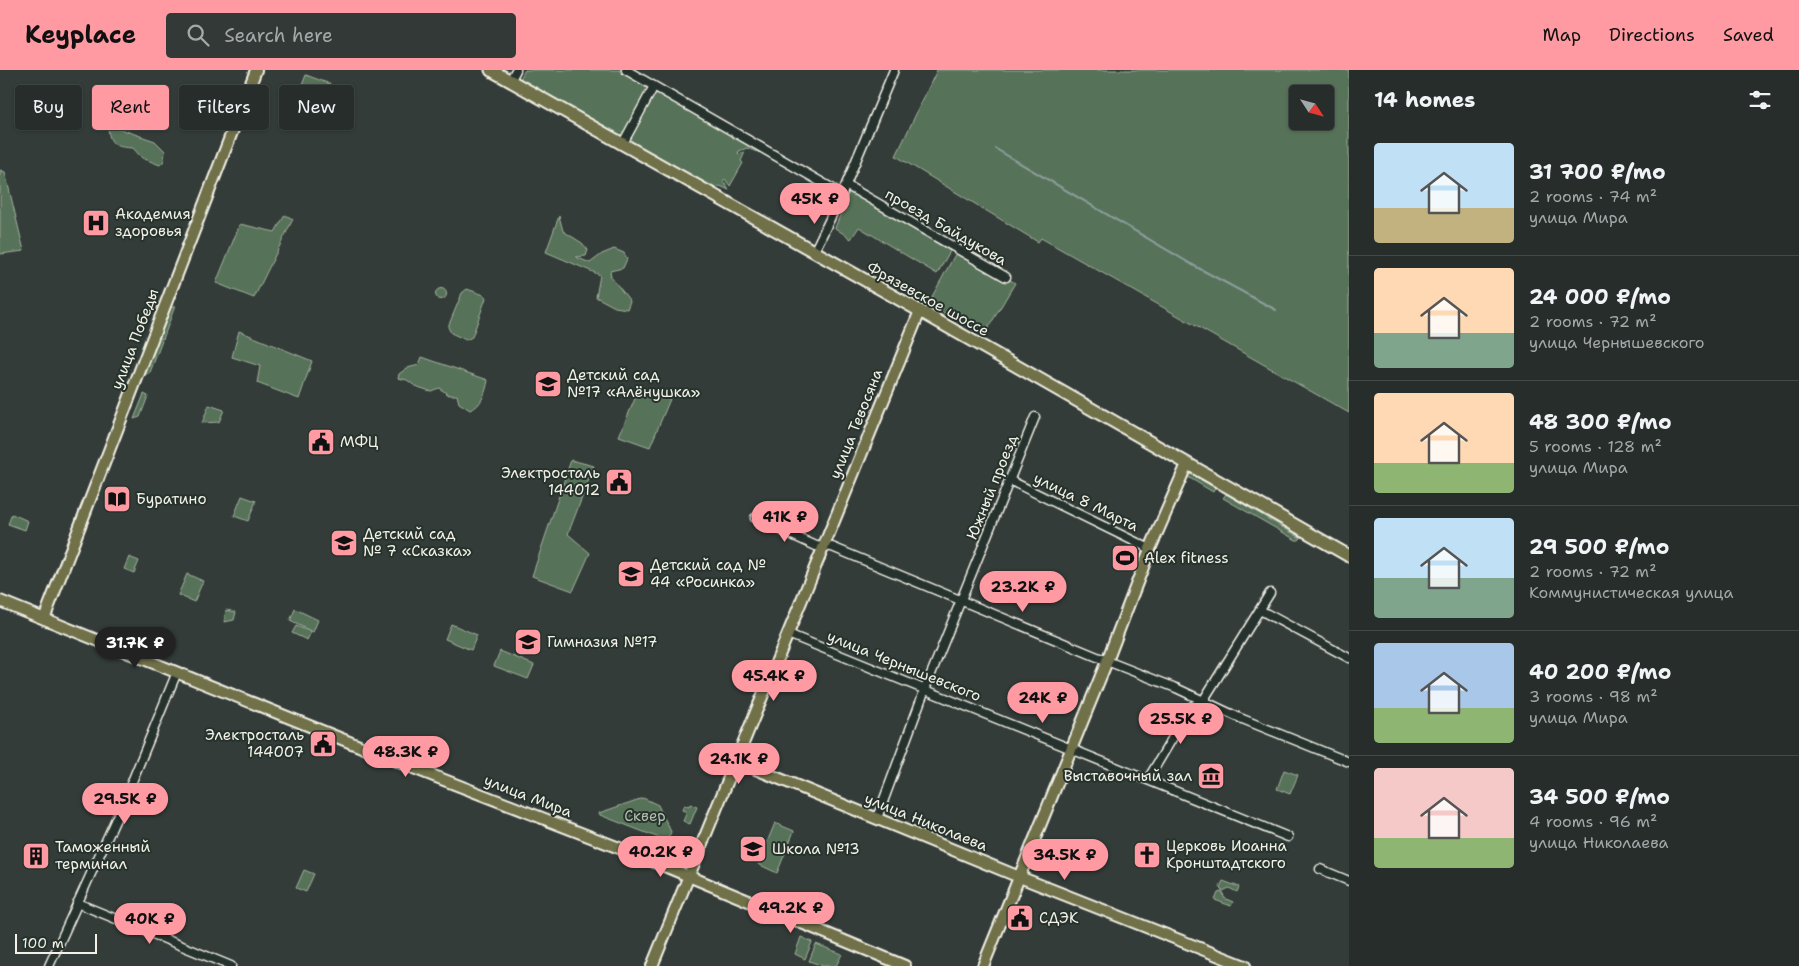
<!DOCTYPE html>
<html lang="en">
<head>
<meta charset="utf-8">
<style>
	:root { --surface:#262d2b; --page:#323937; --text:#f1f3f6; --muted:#a4a8a9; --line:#424947; --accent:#ff9aa2 }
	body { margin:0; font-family:"Shantell Sans",sans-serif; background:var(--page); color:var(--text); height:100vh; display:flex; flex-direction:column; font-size:19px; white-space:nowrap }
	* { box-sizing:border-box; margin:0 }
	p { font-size:16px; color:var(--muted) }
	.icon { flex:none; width:28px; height:28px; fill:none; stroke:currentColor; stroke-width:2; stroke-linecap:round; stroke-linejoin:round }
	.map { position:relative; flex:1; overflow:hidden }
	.sheet { display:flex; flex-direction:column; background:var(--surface); width:450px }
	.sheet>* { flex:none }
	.banner { position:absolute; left:15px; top:15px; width:475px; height:45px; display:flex; gap:10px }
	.needle { width:32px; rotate:126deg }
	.tools { position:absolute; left:1289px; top:15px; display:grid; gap:10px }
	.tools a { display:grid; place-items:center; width:45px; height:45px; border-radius:5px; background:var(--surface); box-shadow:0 1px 4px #0004,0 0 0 1px var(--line); font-size:25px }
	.scale { position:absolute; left:15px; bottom:12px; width:82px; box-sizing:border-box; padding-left:5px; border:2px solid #f4f1e8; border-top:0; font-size:14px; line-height:18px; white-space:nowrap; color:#f4f1e8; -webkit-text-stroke:4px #26332d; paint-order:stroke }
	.price { position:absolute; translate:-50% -42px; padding:0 11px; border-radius:18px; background:var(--accent); color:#111; font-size:16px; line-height:32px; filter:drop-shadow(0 1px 2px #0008) }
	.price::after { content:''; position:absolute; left:50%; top:30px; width:15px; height:11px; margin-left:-8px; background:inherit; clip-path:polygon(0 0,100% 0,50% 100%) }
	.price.selected { background:#222; color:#fff }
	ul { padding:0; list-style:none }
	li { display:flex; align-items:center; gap:15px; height:125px; padding:0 25px }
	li+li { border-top:1px solid var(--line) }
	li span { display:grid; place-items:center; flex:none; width:140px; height:100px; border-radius:5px; color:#555 }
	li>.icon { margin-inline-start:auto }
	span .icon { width:60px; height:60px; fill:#fffc; stroke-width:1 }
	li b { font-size:21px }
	h2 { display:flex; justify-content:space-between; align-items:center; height:60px; padding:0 25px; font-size:21px }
	.pill { padding:0 18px; border-radius:5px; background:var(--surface); box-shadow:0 1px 4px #0004,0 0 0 1px var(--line); font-size:18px; line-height:45px }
	.pill.selected { background:var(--accent); color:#111 }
	header { display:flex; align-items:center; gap:30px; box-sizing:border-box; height:70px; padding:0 25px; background:var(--accent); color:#111 }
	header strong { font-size:24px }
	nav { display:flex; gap:28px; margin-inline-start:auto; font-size:18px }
	.search { width:350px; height:45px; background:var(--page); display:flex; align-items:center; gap:12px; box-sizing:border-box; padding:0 18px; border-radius:5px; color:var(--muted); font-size:19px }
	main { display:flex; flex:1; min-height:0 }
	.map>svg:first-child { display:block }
	.green { fill:#567258; stroke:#a5b2a0; fill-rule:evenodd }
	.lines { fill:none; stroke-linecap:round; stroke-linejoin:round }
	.stream { stroke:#8c9d9e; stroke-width:2 }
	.minor-casing { stroke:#f4f1e8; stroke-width:11 }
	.major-casing { stroke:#f4f1e8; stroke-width:14 }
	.highway-casing { stroke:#f4f1e8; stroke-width:15 }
	.minor { stroke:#26332d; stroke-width:8 }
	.major { stroke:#6f714a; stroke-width:10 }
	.highway { stroke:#6f714a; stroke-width:11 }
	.labels { text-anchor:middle; stroke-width:4; stroke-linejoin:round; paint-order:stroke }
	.poi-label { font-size:15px; fill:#f4f1e8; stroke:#26332d; text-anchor:start }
	.street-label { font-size:15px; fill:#f4f1e8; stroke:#26332d }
	.park-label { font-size:15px; fill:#b5beae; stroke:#26332d }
</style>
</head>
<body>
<header>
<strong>Keyplace</strong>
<div class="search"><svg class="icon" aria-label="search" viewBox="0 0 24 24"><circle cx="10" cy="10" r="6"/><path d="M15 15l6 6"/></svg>Search here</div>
<nav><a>Map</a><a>Directions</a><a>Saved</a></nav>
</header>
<main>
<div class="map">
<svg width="1349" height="896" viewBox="0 0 1349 896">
	<rect width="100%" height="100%" fill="#333c39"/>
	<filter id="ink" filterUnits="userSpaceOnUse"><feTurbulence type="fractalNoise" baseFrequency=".02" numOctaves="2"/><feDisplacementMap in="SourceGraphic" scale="10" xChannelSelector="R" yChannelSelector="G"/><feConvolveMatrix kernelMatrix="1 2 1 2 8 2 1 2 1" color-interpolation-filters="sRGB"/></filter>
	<g filter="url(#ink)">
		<path class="green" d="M525 0H623L759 80 757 82 747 78 739 81 738 84 745 82 741 91 743 93 730 116 725 109 723 111 729 120 720 116 715 119 521 11 520 9Z
			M937 0H1349V343L1041 168 1038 172 896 86ZM1298 24H1325V51H1298Z
			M306 5 330 14 325 26 309 19 306 26 299 23Z
			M126 46 120 59 155 71 165 81 164 91 160 95 142 88 133 78C117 77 109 76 108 57L114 51Z
			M0 100 5 102 24 181 0 184Z
			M849 122 950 181 937 204 859 157 851 169 835 158Z
			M285 145 293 149 254 228 216 213 240 154 275 162Z
			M559 146 563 161 582 173 588 180 586 186 576 187 590 193 602 184 614 179 624 183 627 189 623 198 610 201 611 207 630 231 627 239 615 237 596 227 600 205 546 182Z
			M958 179 1015 213 984 265 928 234Z
			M435.5 224a5.5 5.5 0 1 1 11 0a5.5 5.5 0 1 1-11 0Z
			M467 219 484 225 486 228 472 267 466 270 451 263 448 257 462 223Z
			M175 236 163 269 159 268 169 240 171 238Z
			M239 261 312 291 299 329 257 313 260 296 232 287Z
			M158 269 162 271 149 305 145 303Z
			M422 287 488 310C486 321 482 336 470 340L459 333 457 325H449L439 318 431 321 427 320 415 316 407 310 398 308 399 304 407 298 419 295Z
			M640 317 670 329 650 377 619 366Z
			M144 324 148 326 140 347 134 349Z
			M209 335 224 340 219 352 202 353Z
			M571 390 594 396 568 464 590 483 573 521 532 506Z
			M1191 404 1215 418 1213 422 1188 407V405Z
			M1226 424 1301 468 1299 470H1296L1223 428Z
			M242 426 256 431 248 451 234 446Z
			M12 444 28 451 25 460 8 454Z
			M129 487 139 491 134 503 124 499Z
			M187 504 203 511 194 532 178 525Z
			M295 539 318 550 313 562 290 551Z
			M226 540 236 542 234 550 224 552Z
			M451 554 477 565 471 580 445 569Z
			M296 556 311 562 307 570 292 563Z
			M500 581 534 595 528 609 494 596Z
			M1284 700 1298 705 1290 724 1277 719Z
			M643 728 658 735C662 745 667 752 671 762L667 771 600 745 599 743Z
			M690 734 697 737 690 754 683 751 687 742 682 740 684 735 689 737Z
			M775 753 794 761 777 803 758 794Z
			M304 800 314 804 306 822 296 818Z
			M1223 811 1239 817 1237 822 1229 818 1223 821 1221 820 1220 817Z
			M1221 822H1223L1224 828 1233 832 1231 836 1215 830 1218 823Z
			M801 867 812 872 805 889 795 884Z
			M816 874 842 884 836 896H823L809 891Z"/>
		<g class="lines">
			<path class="stream" d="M996 79 1191 194 1276 240"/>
			<g class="minor-casing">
				<path id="minor" d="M626 0 842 124
					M510 11 516 0
					M622 75 654 16
					M846 115 1006 207
					M814 182 842 124 894 0
					M1009 410 1150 479
					M755 448 816 476 832 477 1107 591 1176 618 1240 648 1349 692
					M1260 540 1349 588
					M788 564 1288 767
					M1148 709 1191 637 1203 631 1270 523
					M877 748 925 619 1035 347
					M1320 799 1349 811
					M77 833 231 896
					M49 896 124 731 177 602"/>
			</g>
			<g class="major-casing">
				<path id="major" d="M0 531 421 701 645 788 905 896
					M44 549 256 0
					M736 691 1012 804 1245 896
					M652 896 920 241
					M983 896 1107 591 1150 479 1187 394"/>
			</g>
			<g class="highway-casing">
				<path id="highway" d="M491 0 920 241 1349 486"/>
			</g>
			<use href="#minor" class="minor"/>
			<use href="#major" class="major"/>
			<use href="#highway" class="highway"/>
		</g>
	</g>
	<defs>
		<g id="hospital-square" transform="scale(1.4375)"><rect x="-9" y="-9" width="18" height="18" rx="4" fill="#ff9aa2" stroke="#26332d"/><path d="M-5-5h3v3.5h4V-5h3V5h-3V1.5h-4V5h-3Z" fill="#111"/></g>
		<g id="school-square" transform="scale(1.4375)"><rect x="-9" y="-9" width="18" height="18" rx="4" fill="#ff9aa2" stroke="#26332d"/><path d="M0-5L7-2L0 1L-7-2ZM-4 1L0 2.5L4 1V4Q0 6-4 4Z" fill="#111"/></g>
		<g id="civic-square" transform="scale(1.4375)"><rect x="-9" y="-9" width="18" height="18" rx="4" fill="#ff9aa2" stroke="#26332d"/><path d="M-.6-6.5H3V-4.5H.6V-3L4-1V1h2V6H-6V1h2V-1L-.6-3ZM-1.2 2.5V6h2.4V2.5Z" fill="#111"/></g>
		<g id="library-square" transform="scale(1.4375)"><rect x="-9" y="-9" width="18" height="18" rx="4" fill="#ff9aa2" stroke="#26332d"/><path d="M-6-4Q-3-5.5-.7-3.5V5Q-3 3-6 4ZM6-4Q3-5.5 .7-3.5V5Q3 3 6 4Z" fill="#111"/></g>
		<g id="stadium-square" transform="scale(1.4375)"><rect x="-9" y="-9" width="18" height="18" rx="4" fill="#ff9aa2" stroke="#26332d"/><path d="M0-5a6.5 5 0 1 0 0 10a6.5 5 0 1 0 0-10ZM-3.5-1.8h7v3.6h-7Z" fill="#111"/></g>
		<g id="museum-square" transform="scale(1.4375)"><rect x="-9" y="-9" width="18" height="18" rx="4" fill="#ff9aa2" stroke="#26332d"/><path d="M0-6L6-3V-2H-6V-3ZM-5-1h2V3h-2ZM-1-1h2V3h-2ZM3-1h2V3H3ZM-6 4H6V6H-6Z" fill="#111"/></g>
		<g id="church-square" transform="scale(1.4375)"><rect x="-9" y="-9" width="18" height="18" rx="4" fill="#ff9aa2" stroke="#26332d"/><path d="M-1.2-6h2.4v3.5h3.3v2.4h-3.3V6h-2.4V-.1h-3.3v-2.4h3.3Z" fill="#111"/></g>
		<g id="building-square" transform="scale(1.4375)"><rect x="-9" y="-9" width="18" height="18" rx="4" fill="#ff9aa2" stroke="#26332d"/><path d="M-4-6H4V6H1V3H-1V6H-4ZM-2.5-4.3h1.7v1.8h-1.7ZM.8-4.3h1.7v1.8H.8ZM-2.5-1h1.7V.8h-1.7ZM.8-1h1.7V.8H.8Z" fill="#111"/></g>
	</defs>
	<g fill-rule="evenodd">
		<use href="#hospital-square" x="96" y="153"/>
		<use href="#school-square" x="548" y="314"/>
		<use href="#civic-square" x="321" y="372"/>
		<use href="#civic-square" x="619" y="412"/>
		<use href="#library-square" x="117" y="429"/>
		<use href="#school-square" x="344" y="473"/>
		<use href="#stadium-square" x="1125" y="488"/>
		<use href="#school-square" x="631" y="504"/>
		<use href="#school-square" x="528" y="572"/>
		<use href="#civic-square" x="323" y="674"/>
		<use href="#museum-square" x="1211" y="706"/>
		<use href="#school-square" x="753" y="779"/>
		<use href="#church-square" x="1147" y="785"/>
		<use href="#building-square" x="36" y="786"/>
		<use href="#civic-square" x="1020" y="848"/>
	</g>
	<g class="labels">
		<g class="poi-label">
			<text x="115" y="149">Академия<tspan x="115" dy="17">здоровья</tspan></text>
			<text x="567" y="310">Детский сад<tspan x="567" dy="17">№17 «Алёнушка»</tspan></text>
			<text x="340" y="377">МФЦ</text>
			<text x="600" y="408" text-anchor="end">Электросталь<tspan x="600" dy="17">144012</tspan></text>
			<text x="136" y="434">Буратино</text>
			<text x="363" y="469">Детский сад<tspan x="363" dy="17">№ 7 «Сказка»</tspan></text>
			<text x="1144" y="493">Alex fitness</text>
			<text x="650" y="500">Детский сад №<tspan x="650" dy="17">44 «Росинка»</tspan></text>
			<text x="547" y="577">Гимназия №17</text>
			<text x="304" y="670" text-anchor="end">Электросталь<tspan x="304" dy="17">144007</tspan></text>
			<text x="1192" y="711" text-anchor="end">Выставочный зал</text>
			<text x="1166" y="781">Церковь Иоанна<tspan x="1166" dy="17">Кронштадтского</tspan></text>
			<text x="55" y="782">Таможенный<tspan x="55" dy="17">терминал</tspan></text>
			<text x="772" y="784">Школа №13</text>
			<text x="1039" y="853">СДЭК</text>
		</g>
		<g class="street-label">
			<text transform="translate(946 157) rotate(30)" y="5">проезд Байдукова</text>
			<text transform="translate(928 229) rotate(29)" y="5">Фрязевское шоссе</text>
			<text transform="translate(135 269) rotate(-69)" y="5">улица Победы</text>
			<text transform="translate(856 354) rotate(-68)" y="5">улица Тевосяна</text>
			<text transform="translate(992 417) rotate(-68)" y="5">Южный проезд</text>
			<text transform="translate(1086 432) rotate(26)" y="5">улица 8 Марта</text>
			<text transform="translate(904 596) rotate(22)" y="5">улица Чернышевского</text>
			<text transform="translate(528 726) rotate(21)" y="5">улица Мира</text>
			<text transform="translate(926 752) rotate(22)" y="5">улица Николаева</text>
		</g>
		<g class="park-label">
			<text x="645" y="751">Сквер</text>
		</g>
	</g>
</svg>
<div class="tools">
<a><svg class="needle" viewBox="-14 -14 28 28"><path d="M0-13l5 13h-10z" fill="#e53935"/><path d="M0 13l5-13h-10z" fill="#a4a8a9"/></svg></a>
</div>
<div class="scale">100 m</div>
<b class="price" style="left:815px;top:155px">45K ₽</b>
<b class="price" style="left:785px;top:473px">41K ₽</b>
<b class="price" style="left:1023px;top:543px">23.2K ₽</b>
<b class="price selected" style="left:135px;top:599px">31.7K ₽</b>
<b class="price" style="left:774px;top:632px">45.4K ₽</b>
<b class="price" style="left:1043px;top:654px">24K ₽</b>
<b class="price" style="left:1181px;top:675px">25.5K ₽</b>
<b class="price" style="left:406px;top:708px">48.3K ₽</b>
<b class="price" style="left:739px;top:715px">24.1K ₽</b>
<b class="price" style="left:125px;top:755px">29.5K ₽</b>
<b class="price" style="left:661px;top:808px">40.2K ₽</b>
<b class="price" style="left:1065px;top:811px">34.5K ₽</b>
<b class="price" style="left:791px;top:864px">49.2K ₽</b>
<b class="price" style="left:150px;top:875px">40K ₽</b>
<div class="banner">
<a class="pill">Buy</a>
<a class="pill selected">Rent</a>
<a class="pill">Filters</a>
<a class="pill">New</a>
</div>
</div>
<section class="sheet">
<h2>14 homes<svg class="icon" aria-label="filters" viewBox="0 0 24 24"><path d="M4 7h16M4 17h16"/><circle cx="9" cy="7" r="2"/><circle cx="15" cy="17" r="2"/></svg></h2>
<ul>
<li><span style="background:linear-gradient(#bfe0f5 65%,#c2b280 0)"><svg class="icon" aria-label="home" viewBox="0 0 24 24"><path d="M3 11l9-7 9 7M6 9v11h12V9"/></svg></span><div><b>31 700 ₽/mo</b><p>2 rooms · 74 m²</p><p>улица Мира</p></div></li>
<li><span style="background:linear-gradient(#ffd9b3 65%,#7fa58c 0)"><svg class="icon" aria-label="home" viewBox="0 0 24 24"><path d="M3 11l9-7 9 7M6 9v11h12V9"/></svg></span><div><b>24 000 ₽/mo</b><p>2 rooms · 72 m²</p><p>улица Чернышевского</p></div></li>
<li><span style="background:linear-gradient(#ffd9b3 70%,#8fb573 0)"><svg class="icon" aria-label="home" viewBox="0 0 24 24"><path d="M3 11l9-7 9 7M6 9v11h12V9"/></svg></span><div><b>48 300 ₽/mo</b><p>5 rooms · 128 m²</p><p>улица Мира</p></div></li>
<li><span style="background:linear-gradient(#bfe0f5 60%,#7fa58c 0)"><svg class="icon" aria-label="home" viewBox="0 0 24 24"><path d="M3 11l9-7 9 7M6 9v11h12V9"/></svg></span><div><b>29 500 ₽/mo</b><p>2 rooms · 72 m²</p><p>Коммунистическая улица</p></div></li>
<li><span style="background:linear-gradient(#a9c7e8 65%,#8fb573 0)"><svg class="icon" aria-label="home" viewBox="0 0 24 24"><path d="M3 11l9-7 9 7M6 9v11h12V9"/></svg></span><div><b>40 200 ₽/mo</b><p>3 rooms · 98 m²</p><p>улица Мира</p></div></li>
<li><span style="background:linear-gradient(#f6c9c9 70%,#8fb573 0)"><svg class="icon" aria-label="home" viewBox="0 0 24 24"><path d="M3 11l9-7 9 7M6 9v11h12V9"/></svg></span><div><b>34 500 ₽/mo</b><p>4 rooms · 96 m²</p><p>улица Николаева</p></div></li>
</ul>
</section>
</main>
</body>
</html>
